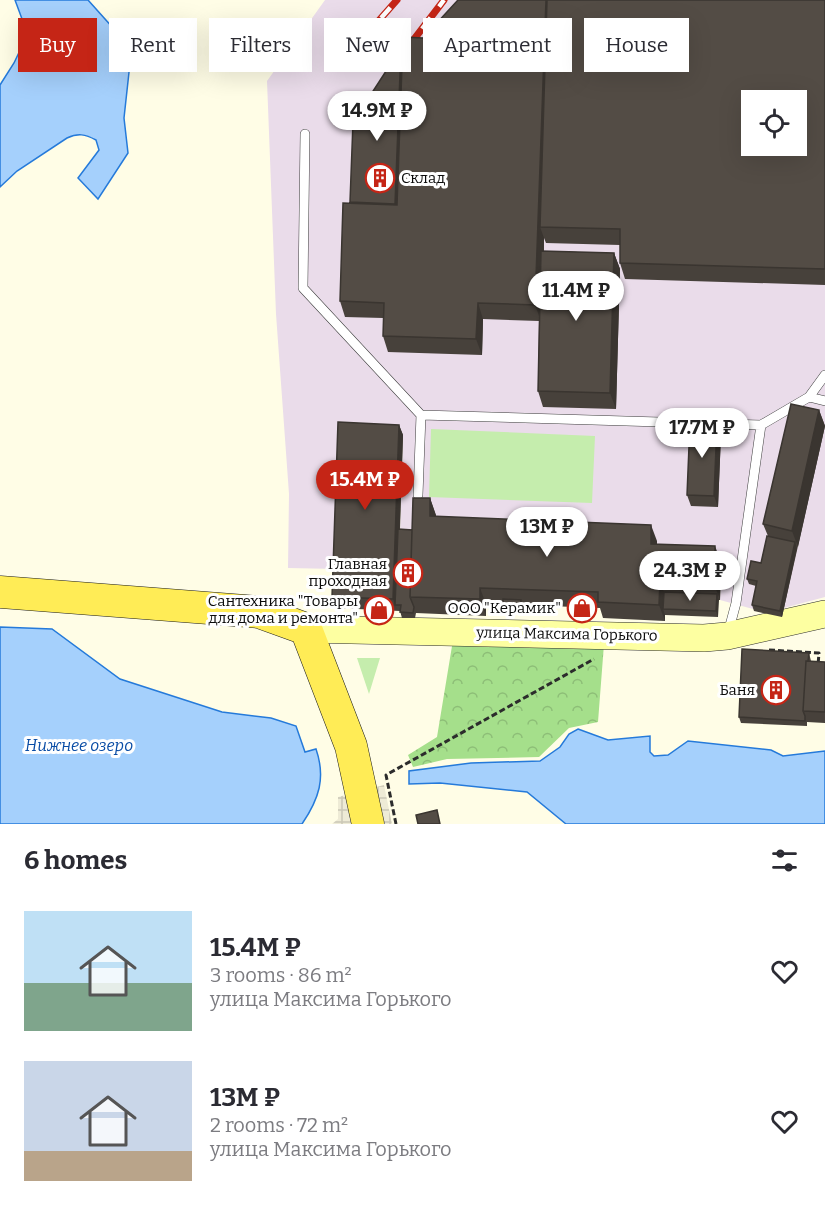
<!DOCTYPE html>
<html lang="en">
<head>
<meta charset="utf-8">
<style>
	:root { --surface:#fff; --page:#f2f2f3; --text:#2b2b33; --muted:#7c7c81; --accent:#c52516 }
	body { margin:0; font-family:Bitter,serif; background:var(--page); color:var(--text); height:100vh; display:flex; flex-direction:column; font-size:22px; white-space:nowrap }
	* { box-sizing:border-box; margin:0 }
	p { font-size:20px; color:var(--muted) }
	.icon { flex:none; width:33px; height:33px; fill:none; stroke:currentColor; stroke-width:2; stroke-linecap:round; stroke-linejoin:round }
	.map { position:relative; height:824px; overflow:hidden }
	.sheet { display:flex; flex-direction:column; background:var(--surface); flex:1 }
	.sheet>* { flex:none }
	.hud { position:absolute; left:18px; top:18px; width:789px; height:54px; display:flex; gap:12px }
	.buttons { position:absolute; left:741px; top:90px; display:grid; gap:12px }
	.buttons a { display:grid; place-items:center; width:66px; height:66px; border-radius:0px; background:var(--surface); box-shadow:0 6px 24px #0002; font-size:30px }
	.price { position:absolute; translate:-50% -51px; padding:0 14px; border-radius:21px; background:#fff; color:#222; font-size:20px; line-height:39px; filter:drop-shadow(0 2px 3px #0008) }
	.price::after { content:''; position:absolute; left:50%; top:36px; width:18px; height:14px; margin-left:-9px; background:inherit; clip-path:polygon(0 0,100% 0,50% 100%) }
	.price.current { background:var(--accent); color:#fff }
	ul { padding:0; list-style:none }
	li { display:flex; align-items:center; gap:18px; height:150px; padding:0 24px }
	li span { display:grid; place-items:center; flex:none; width:168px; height:120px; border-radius:0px; color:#555 }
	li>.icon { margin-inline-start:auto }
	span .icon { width:72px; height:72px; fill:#fffc; stroke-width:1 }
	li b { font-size:26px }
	h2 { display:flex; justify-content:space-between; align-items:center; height:72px; padding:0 24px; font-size:26px }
	.tag { padding:0 21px; border-radius:0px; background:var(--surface); box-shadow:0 6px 24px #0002; font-size:21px; line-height:54px }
	.tag.current { background:var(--accent); color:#fff }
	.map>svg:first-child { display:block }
	.industrial { fill:#eadcea; fill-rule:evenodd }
	.grass { fill:#c5edad }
	.forest { fill:url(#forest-crowns) }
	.plaza { fill:url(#plaza-grid) }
	.water { fill:#a5d0fc; stroke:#257ada; stroke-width:1.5 }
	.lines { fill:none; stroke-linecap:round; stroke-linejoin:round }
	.lane-casing { stroke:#3d3d3d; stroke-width:10 }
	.secondary-casing { stroke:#2c2c2c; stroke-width:28 }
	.primary-casing { stroke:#1b1b1b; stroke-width:33 }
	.path { stroke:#2c2c2c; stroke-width:3; stroke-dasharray:6 3; stroke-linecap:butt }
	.lane { stroke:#fff; stroke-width:9 }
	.secondary { stroke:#fdffa1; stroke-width:27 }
	.primary { stroke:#ffec56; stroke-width:32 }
	.rail-casing { stroke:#c52516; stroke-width:7 }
	.rail { stroke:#fff; stroke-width:4.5; stroke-dasharray:14; stroke-linecap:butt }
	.wall { fill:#47413b }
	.shaded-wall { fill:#3a3530 }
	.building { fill:#534c45; stroke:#3a3530; stroke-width:1.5; fill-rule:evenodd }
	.labels { text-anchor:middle; stroke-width:6; stroke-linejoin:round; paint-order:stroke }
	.poi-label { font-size:15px; fill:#0a0a0a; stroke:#fff; text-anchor:end }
	.street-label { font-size:15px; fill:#0a0a0a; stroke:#fff }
	.water-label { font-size:16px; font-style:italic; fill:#094ca5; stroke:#fff }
</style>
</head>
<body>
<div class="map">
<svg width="825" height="824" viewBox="0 0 825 824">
	<defs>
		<pattern id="forest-crowns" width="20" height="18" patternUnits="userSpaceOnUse" patternTransform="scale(1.5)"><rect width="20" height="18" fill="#a5df8b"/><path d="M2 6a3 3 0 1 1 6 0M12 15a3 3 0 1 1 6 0" fill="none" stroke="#8dbe77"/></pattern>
		<pattern id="plaza-grid" width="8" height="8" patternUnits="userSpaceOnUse" patternTransform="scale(1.5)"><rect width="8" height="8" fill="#eeebd6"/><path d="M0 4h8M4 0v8" fill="none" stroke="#cbc8b6"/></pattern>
	</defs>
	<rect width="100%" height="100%" fill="#fffde6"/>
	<path class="industrial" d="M325 0H825V597L784 608 782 617 720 600 721 562 656 560 657 541 400 534 403 436 337 569 288 568 289 494 276 314 267 81ZM752 100H796V146H752Z"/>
	<path class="grass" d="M431 429 595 436 592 503 429 497Z
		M357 658H380L369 694Z"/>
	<path class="forest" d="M453 640 604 644 598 722 569 728 539 757 447 759 413 767 408 755 437 737Z"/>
	<path class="plaza" d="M384 785 392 824H332L338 819V797Z"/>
	<path class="water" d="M15 0H88L122 38 131 54 124 118 128 153 98 199 78 178 99 150 96 140C85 134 78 133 67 138L17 171 0 187V85L14 63 23 44 25 27Z
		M0 627 52 629 120 679 222 712 271 718 296 726 305 752 316 749C326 778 319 799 302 824H0Z
		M578 729 608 740 650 736V752L654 756 668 755 688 741 771 750 783 756 825 751V824H566L527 792 440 783 409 784V771L471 763 540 761 560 747 569 734Z"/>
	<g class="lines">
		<g class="lane-casing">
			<path id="lane" d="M305 134 303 288 421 415
				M809 397 825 375
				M761 425 809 397 825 401
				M418 495 421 415 761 425 736 603 728 633"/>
		</g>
		<g class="secondary-casing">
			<path id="secondary" d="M306 629 704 638 727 636 825 614"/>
		</g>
		<g class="primary-casing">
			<path id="primary" d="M0 592 259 612 306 629 351 746 368 824"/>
		</g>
		<path class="path" d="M769 650 819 653 818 665
			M396 824 386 775 594 659"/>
		<use href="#lane" class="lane"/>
		<use href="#secondary" class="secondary"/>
		<use href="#primary" class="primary"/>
		<g class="rail-casing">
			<path id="rail" d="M405 51 444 0
				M344 60 397 0"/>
		</g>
		<use href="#rail" class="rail"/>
	</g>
	<path class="wall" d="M825 0V285L625 279 620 263V245L546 243 544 238V251L614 253 620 269 616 409 543 407 538 391 539 321 483 319 482 355 388 352 383 336V318L345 317 340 301 350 202 401 48 403 53 423 38Z
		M819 410 825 426 782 617 754 611 752 605 756 586 749 584 747 579 761 563 768 536 763 524Z
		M399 425 403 435 400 529 412 530 430 498 436 516 657 541V544L721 562 720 600H718V617L665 615V621L603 618 600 608 523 605 522 612 505 611 503 604H486V616L416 613 415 618H402L400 611 336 608 332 597Z
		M721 435 718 507 691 506 687 495Z
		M809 653 811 661 825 662V723L807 722V726L741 723 739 717Z"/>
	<path class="shaded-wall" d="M546 0H552L540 227 544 238 541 321 535 305Z
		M401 48 407 64 401 220 395 204Z
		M614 253 620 269 616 409 610 393Z
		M478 303 483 319 482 355 476 339Z
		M819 410 825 426 798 547 792 531Z
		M717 424 721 435 718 507 714 496Z
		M399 425 403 435 397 605H395L397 610 393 599Z
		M430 498 436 515V532L430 516Z
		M651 525 657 541 656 560 651 544Z
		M795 542 797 548 782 617 780 611Z
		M715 546 721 562 720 600 714 584Z
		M660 581 666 598 663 609 665 615V621L659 605Z
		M480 588 486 604V616L480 599Z
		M717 594 719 600 718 617 716 611Z
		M521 600 523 605 522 612 520 607Z"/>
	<path class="building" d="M458 0H546L535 305 478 303 476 339 383 336 384 303 340 301 343 203 397 205 403 37 423 38Z
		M547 0H825V269L620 263V229L540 227ZM752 100H796V146H752Z
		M401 48 395 204 350 202 353 122Z
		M541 251 614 253 610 393 538 391Z
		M791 404 819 410 792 531 763 524Z
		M338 422 399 425 393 599 332 597Z
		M690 422 717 424 714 496 687 495Z
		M413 498H430V516L651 525V544L715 546 714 584 660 581 659 605 598 602V592L480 588V599L410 597Z
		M398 529 412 530 410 597 414 607 413 613 400 612 401 605H395Z
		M767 536 795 542 780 611 752 605 757 581 747 579 751 561 761 563Z
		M664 592 717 594 716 611 663 609Z
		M503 599 521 600 520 607 503 606Z
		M742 649 809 653 808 661H806L803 711 805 716V721L739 717Z
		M806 661 825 662V712L803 711Z
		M437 810 440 824H418L416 815Z"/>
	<defs>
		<g id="building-ring" transform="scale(1.5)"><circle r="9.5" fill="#fff" stroke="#c52516" stroke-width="1.5"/><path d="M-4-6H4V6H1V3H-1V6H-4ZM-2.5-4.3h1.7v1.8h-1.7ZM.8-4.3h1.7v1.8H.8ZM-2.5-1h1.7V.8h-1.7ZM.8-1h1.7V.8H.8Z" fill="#c52516"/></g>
		<g id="shop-ring" transform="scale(1.5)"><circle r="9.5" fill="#fff" stroke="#c52516" stroke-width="1.5"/><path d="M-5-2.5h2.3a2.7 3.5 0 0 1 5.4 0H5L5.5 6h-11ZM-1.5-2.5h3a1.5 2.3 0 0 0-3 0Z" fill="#c52516"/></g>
	</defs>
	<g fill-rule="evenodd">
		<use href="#building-ring" x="380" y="178"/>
		<use href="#building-ring" x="408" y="573"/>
		<use href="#shop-ring" x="582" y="608"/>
		<use href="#shop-ring" x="379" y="610"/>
		<use href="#building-ring" x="776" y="690"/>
	</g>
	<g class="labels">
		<g class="poi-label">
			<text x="401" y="183" text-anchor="start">Склад</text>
			<text x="387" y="569">Главная<tspan x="387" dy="17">проходная</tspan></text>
			<text x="358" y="606">Сантехника "Товары<tspan x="358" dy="17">для дома и ремонта"</tspan></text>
			<text x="561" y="613">ООО "Керамик"</text>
			<text x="755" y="695">Баня</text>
		</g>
		<g class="street-label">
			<text transform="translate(567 634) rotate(1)" y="5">улица Максима Горького</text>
		</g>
		<g class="water-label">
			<text x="79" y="751">Нижнее озеро</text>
		</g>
	</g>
</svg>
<div class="buttons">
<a><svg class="icon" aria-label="locate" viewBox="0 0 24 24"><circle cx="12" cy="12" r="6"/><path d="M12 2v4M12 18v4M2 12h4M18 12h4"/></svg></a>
</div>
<b class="price" style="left:377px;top:142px">14.9M ₽</b>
<b class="price" style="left:576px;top:322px">11.4M ₽</b>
<b class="price" style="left:702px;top:459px">17.7M ₽</b>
<b class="price current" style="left:365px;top:511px">15.4M ₽</b>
<b class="price" style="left:547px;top:558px">13M ₽</b>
<b class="price" style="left:690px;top:602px">24.3M ₽</b>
<div class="hud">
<a class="tag current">Buy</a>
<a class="tag">Rent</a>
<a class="tag">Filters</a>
<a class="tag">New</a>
<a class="tag">Apartment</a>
<a class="tag">House</a>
</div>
</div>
<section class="sheet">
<h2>6 homes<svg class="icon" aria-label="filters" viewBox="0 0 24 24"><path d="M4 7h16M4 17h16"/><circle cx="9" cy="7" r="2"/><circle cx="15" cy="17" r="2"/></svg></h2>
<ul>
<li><span style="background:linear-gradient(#bfe0f5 60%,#7fa58c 0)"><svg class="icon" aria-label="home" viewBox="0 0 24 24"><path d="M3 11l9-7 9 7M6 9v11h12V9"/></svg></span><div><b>15.4M ₽</b><p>3 rooms · 86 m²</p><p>улица Максима Горького</p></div><svg class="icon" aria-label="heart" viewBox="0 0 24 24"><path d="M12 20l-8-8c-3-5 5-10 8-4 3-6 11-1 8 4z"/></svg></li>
<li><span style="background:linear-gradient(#c9d6e8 75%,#b9a48a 0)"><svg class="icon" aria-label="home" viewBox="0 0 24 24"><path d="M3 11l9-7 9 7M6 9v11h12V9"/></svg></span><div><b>13M ₽</b><p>2 rooms · 72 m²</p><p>улица Максима Горького</p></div><svg class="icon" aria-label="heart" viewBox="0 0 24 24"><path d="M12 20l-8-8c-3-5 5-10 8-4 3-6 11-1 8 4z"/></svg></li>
</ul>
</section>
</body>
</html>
